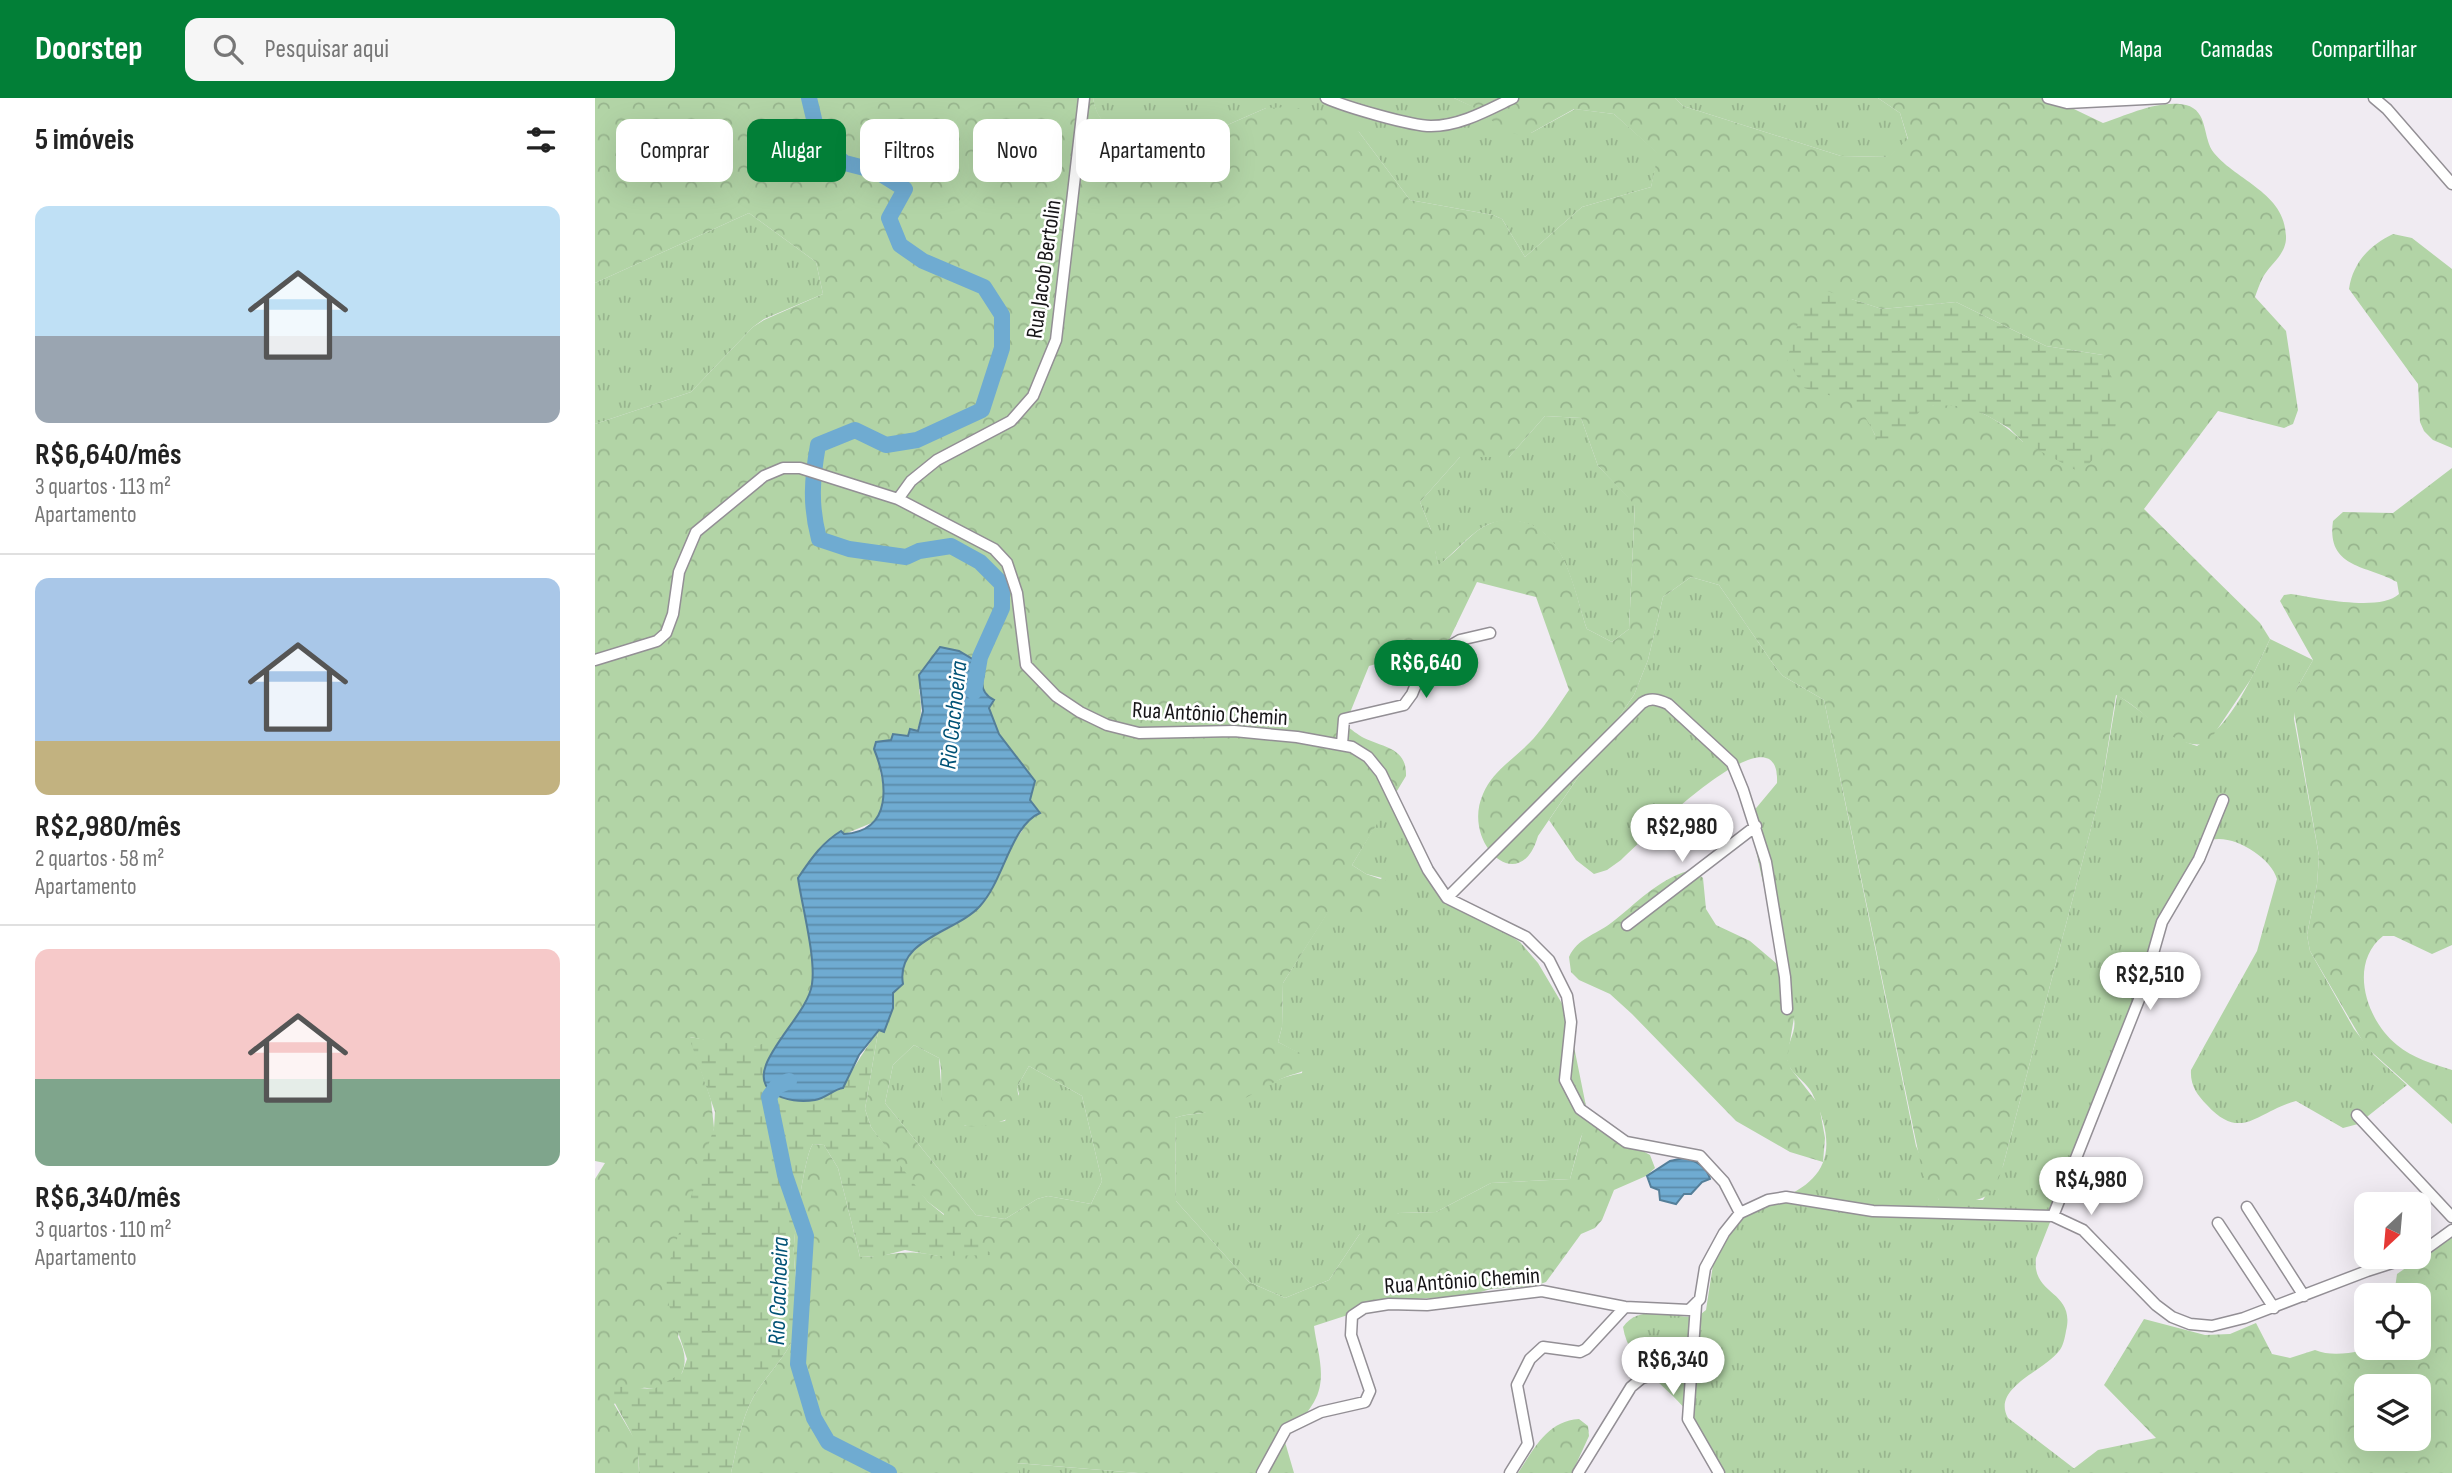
<!DOCTYPE html>
<html lang="pt">
<head>
<meta charset="utf-8">
<style>
	:root { --surface:#fff; --page:#f6f6f6; --text:#222; --muted:#767676; --line:#e0e0e0; --accent:#027f37 }
	body { margin:0; font-family:"Sofia Sans Condensed",sans-serif; background:var(--page); color:var(--text); height:100vh; display:flex; flex-direction:column; font-size:26px; white-space:nowrap }
	* { box-sizing:border-box; margin:0 }
	p { font-size:23px; color:var(--muted) }
	.icon { flex:none; width:38px; height:38px; fill:none; stroke:currentColor; stroke-width:2; stroke-linecap:round; stroke-linejoin:round }
	.map { position:relative; flex:1; overflow:hidden }
	.drawer { display:flex; flex-direction:column; background:var(--surface); width:595px }
	.drawer>* { flex:none }
	.hud { position:absolute; left:21px; top:21px; width:665px; height:63px; display:flex; gap:14px }
	.needle { width:46px; rotate:206deg }
	.tools { position:absolute; left:1759px; top:1094px; display:grid; gap:14px }
	.tools a { display:grid; place-items:center; width:77px; height:77px; border-radius:14px; background:var(--surface); box-shadow:0 7px 28px #0002; font-size:35px }
	.price { position:absolute; translate:-50% -60px; padding:0 16px; border-radius:24px; background:#fff; color:#222; font-size:23px; line-height:46px; filter:drop-shadow(0 2px 4px #0008) }
	.price::after { content:''; position:absolute; left:50%; top:42px; width:21px; height:16px; margin-left:-10px; background:inherit; clip-path:polygon(0 0,100% 0,50% 100%) }
	.price.current { background:var(--accent); color:#fff }
	ul { padding:0; list-style:none }
	li { display:grid; align-content:center; gap:14px; height:371px; padding:0 35px }
	li+li { border-top:2px solid var(--line) }
	li span { display:grid; place-items:center; height:217px; border-radius:14px; color:#555 }
	li>.icon { margin-inline-start:auto }
	span .icon { width:126px; height:126px; fill:#fffc; stroke-width:1 }
	li b { font-size:30px }
	h2 { display:flex; justify-content:space-between; align-items:center; height:84px; padding:0 35px; font-size:30px }
	.chip { padding:0 24px; border-radius:14px; background:var(--surface); box-shadow:0 7px 28px #0002; font-size:24px; line-height:63px }
	.chip.current { background:var(--accent); color:#fff }
	header { display:flex; align-items:center; gap:42px; box-sizing:border-box; height:98px; padding:0 35px; background:var(--accent); color:#fff }
	header strong { font-size:33px }
	nav { display:flex; gap:38px; margin-inline-start:auto; font-size:24px }
	.search { width:490px; height:63px; background:var(--page); display:flex; align-items:center; gap:18px; box-sizing:border-box; padding:0 24px; border-radius:14px; color:var(--muted); font-size:26px }
	main { display:flex; flex:1; min-height:0 }
	.map>svg:first-child { display:block }
	.grass { fill:url(#grass-tufts) }
	.forest { fill:url(#forest-crowns); fill-rule:evenodd }
	.wetland { fill:url(#wetland-marsh) }
	.water { fill:url(#water-rules); stroke:#547e99; stroke-width:2 }
	.lines { fill:none; stroke-linecap:round; stroke-linejoin:round }
	.river { stroke:#6fabd1; stroke-width:16 }
	.minor-casing { stroke:#938f95; stroke-width:13 }
	.minor { stroke:#fff; stroke-width:10 }
	.labels { text-anchor:middle; stroke-width:5; stroke-linejoin:round; paint-order:stroke }
	.street-label { font-size:23px; fill:#161417; stroke:#fff }
	.water-label { font-size:24px; font-style:italic; fill:#005276; stroke:#fff }
</style>
</head>
<body>
<header>
<strong>Doorstep</strong>
<div class="search"><svg class="icon" aria-label="search" viewBox="0 0 24 24"><circle cx="10" cy="10" r="6"/><path d="M15 15l6 6"/></svg>Pesquisar aqui</div>
<nav><a>Mapa</a><a>Camadas</a><a>Compartilhar</a></nav>
</header>
<main>
<section class="drawer">
<h2>5 imóveis<svg class="icon" aria-label="filters" viewBox="0 0 24 24"><path d="M4 7h16M4 17h16"/><circle cx="9" cy="7" r="2"/><circle cx="15" cy="17" r="2"/></svg></h2>
<ul>
<li><span style="background:linear-gradient(#bfe0f5 60%,#9aa5b1 0)"><svg class="icon" aria-label="home" viewBox="0 0 24 24"><path d="M3 11l9-7 9 7M6 9v11h12V9"/></svg></span><div><b>R$6,640/mês</b><p>3 quartos · 113 m²</p><p>Apartamento</p></div></li>
<li><span style="background:linear-gradient(#a9c7e8 75%,#c2b280 0)"><svg class="icon" aria-label="home" viewBox="0 0 24 24"><path d="M3 11l9-7 9 7M6 9v11h12V9"/></svg></span><div><b>R$2,980/mês</b><p>2 quartos · 58 m²</p><p>Apartamento</p></div></li>
<li><span style="background:linear-gradient(#f6c9c9 60%,#7fa58c 0)"><svg class="icon" aria-label="home" viewBox="0 0 24 24"><path d="M3 11l9-7 9 7M6 9v11h12V9"/></svg></span><div><b>R$6,340/mês</b><p>3 quartos · 110 m²</p><p>Apartamento</p></div></li>
</ul>
</section>
<div class="map">
<svg width="1857" height="1375" viewBox="0 0 1857 1375">
	<defs>
		<pattern id="grass-tufts" width="24" height="20" patternUnits="userSpaceOnUse" patternTransform="scale(1.75)"><rect width="24" height="20" fill="#b2d4a6"/><path d="M3 7l-1-3M5 7V3M7 7l1-3M15 17l-1-3M17 17v-4M19 17l1-3" fill="none" stroke="#98b58e"/></pattern>
		<pattern id="forest-crowns" width="20" height="18" patternUnits="userSpaceOnUse" patternTransform="scale(1.75)"><rect width="20" height="18" fill="#b2d4a6"/><path d="M2 6a3 3 0 1 1 6 0M12 15a3 3 0 1 1 6 0" fill="none" stroke="#98b58e"/></pattern>
		<pattern id="wetland-marsh" width="20" height="14" patternUnits="userSpaceOnUse" patternTransform="scale(1.75)"><rect width="20" height="14" fill="#b2d4a6"/><path d="M1 5h8M5 5V1M11 12h8M15 12V8" fill="none" stroke="#98b58e"/></pattern>
		<pattern id="water-rules" width="6" height="5" patternUnits="userSpaceOnUse" patternTransform="scale(1.75)"><rect width="6" height="5" fill="#6fabd1"/><path d="M0 2.5h6" fill="none" stroke="#5a8aa9"/></pattern>
	</defs>
	<rect width="100%" height="100%" fill="#f0ebf2"/>
	<path class="grass" d="M498 0H859L936 35 980 11 1019 16 1064 56 1056 89 987 109 930 159 907 121 898 117 815 102 764 34 671 10 573 53C543 45 502 37 498 0Z
		M1080 0H1283L1305 15 1313 42 1294 59 1246 58 1088 8Z
		M154 115 221 164 228 196 169 221 158 229 96 294 0 326V185Z
		M950 318 986 320 1003 368 1040 406 1034 531 1017 544 992 531C978 491 970 427 919 423 907 422 899 423 888 429 872 439 859 455 843 468L836 432 825 404 865 359H914Z
		M1096 479 1124 487 1181 570 1188 578 1229 602 1321 1048 1344 1102H1388L1408 1068 1506 692 1522 597C1549 613 1571 639 1602 648 1638 625 1657 579 1675 541L1718 562 1702 590 1699 621 1724 758 1722 786 1712 837 1715 853 1759 931 1779 957 1812 987 1763 1026 1748 1030 1701 1003C1662 1013 1647 1045 1612 1007 1602 997 1595 987 1596 972L1662 853 1682 781C1676 760 1639 736 1616 742L1574 821 1441 1160C1436 1198 1481 1192 1471 1233 1470 1239 1468 1249 1464 1253 1449 1273 1396 1290 1413 1320L1485 1375H1125C1116 1357 1108 1337 1097 1320 1076 1289 1034 1269 1028 1229 1045 1205 1076 1220 1102 1219L1111 1212 1120 1154 1133 1122C1199 1096 1260 1084 1217 995 1211 983 1195 976 1192 962 1190 948 1202 934 1199 921 1188 854 1166 790 1156 723L1157 715 1182 685C1186 601 1042 748 1026 762L1012 772 999 776 981 762 954 722 1039 597 1053 562 1068 499Z
		M796 701 843 791 925 844 943 865 972 914 994 1023 986 1039 975 1081 896 1085 841 1114 804 1115 764 1137 734 1182 690 1200 654 1184 581 1103 580 1020C592 1015 602 1017 611 1014 644 1003 673 981 707 975L709 958 683 944 687 929 688 885 734 812 787 780 771 776 757 767Z
		M319 947 344 960 347 999 370 1028 410 1023 424 996 422 989 434 968 487 998 507 1083 496 1106 453 1098 442 1101 410 1121 381 1117 290 1005 298 967Z
		M421 1365 543 1375H424Z"/>
	<path class="forest" d="M0 0H498C503 37 543 45 573 53L671 10 699 9 747 22 764 34 815 102 898 117 907 121 930 159 987 109 1056 89 1063 56 1019 16 979 11 936 35 925 37 910 33 884 12 859 0H1080L1088 8 1246 58 1293 59 1313 41 1305 15 1283 0H1456L1508 25C1532 17 1565 1 1591 7 1614 13 1607 40 1619 55 1642 83 1690 95 1691 138 1692 156 1676 165 1668 179 1665 185 1662 193 1660 199L1691 233 1703 312 1698 326 1689 330 1623 313 1549 411 1665 525 1675 541 1656 581 1613 645C1578 655 1551 611 1521 597L1506 692 1408 1068C1396 1109 1381 1103 1344 1102L1328 1077 1229 602 1188 578 1181 570 1124 487 1096 479 1068 499 1053 562 1039 597 943 738C925 801 866 745 888 696 898 672 922 659 939 640 952 625 963 608 974 592L941 499 882 484 854 542 838 550 774 568 750 627C756 631 763 637 769 640 790 650 812 650 811 678L757 767 771 776 797 785 801 794 766 821 734 813 688 885 687 929 683 944 709 957 714 968C708 974 704 975 696 977 670 986 648 1005 622 1012 607 1017 595 1014 580 1020L581 1103 654 1184 690 1200 734 1182 764 1137 786 1120 804 1115 841 1114 896 1085 975 1081 989 1029 994 1023 1055 1057 1060 1070 1051 1078 1019 1092 1007 1122 1000 1130 986 1136 951 1184 940 1188 896 1191 872 1198 799 1202 719 1228C722 1253 733 1280 719 1304 711 1318 699 1329 690 1344L699 1375H543L422 1365 424 1375H136C142 1349 146 1321 159 1298 170 1279 198 1251 202 1230 208 1200 199 1182 199 1155 198 1140 210 1054 218 1046L229 1047 243 1070 265 1159C297 1158 309 1150 343 1158L349 1116 333 1104 316 1084 276 1029 270 1011 283 934 303 877 315 856 328 844 356 829 427 733 440 684 404 636 394 611 324 591C332 638 315 642 285 674L290 695 289 709 279 724 240 740 203 780C207 807 221 861 217 887 213 916 190 946 159 949 141 951 113 942 95 939L116 1002 119 1030 83 1239C96 1263 91 1287 59 1291 55 1291 51 1289 48 1290 39 1291 27 1301 19 1306L43 1347 44 1375H0V1081L10 1065 0 1063V326L96 294 158 229 169 222 228 196 221 164 154 115 0 185ZM1256 201 1287 211 1361 204 1451 248 1508 257 1428 344C1406 322 1372 302 1339 307 1319 311 1298 327 1280 337 1272 320 1267 306 1249 299ZM950 318 986 320 1003 368 1040 407 1034 531 1017 544 992 531C979 493 971 431 924 423 911 420 900 422 888 429 872 439 859 457 843 467L840 451 844 439 836 432 825 404 865 359H914ZM319 947 344 960C349 977 343 995 349 1011 358 1038 400 1028 419 1018L425 1008 422 989 434 968 487 998 507 1083 496 1106 453 1098 442 1101 410 1121 381 1117 290 1005 298 967Z
		M1798 136 1817 140 1857 171V350L1838 342 1829 333 1825 324 1823 286 1754 191C1758 164 1775 147 1798 136Z
		M1857 370V847L1837 856 1799 838H1788C1753 866 1771 922 1802 947 1817 960 1839 966 1857 972V1026L1771 949 1715 853 1712 837 1722 786 1724 758 1698 608 1702 590 1718 562 1685 503 1689 497 1696 496C1722 500 1785 514 1804 496L1802 484C1773 467 1731 471 1738 423L1748 414 1798 415Z
		M1093 773 1101 774 1108 780 1111 811 1121 827 1155 843 1189 872 1201 908 1192 961 1196 971 1224 1007 1230 1040 1228 1064 1195 1054 1141 1023 1037 916 1015 896 984 882 976 874 974 859C983 840 1000 837 1016 825 1041 806 1062 782 1093 773Z
		M1857 1138V1375H1473L1503 1352 1561 1340 1509 1287 1549 1221 1610 1237 1635 1236 1661 1225 1677 1256 1695 1260 1720 1252C1742 1261 1768 1251 1790 1250 1801 1249 1813 1250 1824 1250V1197H1799L1802 1176ZM1771 1288H1824V1340H1771Z
		M984 1321 993 1328 994 1338 977 1375H923C939 1351 952 1323 984 1321Z"/>
	<path class="wetland" d="M1229 192 1287 211 1361 204 1451 248 1508 257 1525 301 1519 337 1486 375 1428 344 1414 330 1389 316 1362 308 1340 307 1326 312 1289 353C1258 297 1270 308 1209 290L1192 261 1208 209Z
		M283 934 270 1011 276 1029 333 1104 398 1157 343 1158 310 1152 287 1158 265 1159 243 1070 229 1047 218 1046C210 1054 198 1140 199 1156 199 1182 208 1200 202 1230 198 1251 170 1279 159 1298 146 1321 142 1349 136 1375H44C46 1336 24 1322 13 1288L59 1291 87 1275 92 1261 67 1186 119 1030 120 1014 94 939 159 949 191 937 182 947 195 1002C254 1002 251 974 283 934Z"/>
	<path class="water" d="M345 549 364 553 379 562 383 574 389 577C385 588 389 597 399 602L394 610 404 636 440 683 435 702 445 715C416 727 409 782 385 808 362 834 300 841 308 886L298 895V910L289 934 284 932 264 957 248 990C239 991 231 1000 220 1002 207 1004 190 1003 178 995 144 972 213 920 217 886 221 860 207 808 203 780 217 759 228 744 246 733L249 736C299 733 292 683 279 651L281 644 296 642 298 636 313 638 315 631 323 633 328 613 324 577Z
		M1089 1060C1100 1062 1112 1069 1115 1081L1107 1084 1096 1096H1089L1081 1106 1065 1102 1064 1092 1056 1089 1052 1078 1075 1063Z"/>
	<g class="lines">
		<path class="river" d="M214 0 225 46 250 65 281 73 310 91 294 120 305 147 328 163 389 189 407 217V250L387 312 322 342 291 347 260 332 223 347C217 381 215 407 224 441L254 451 311 459 324 453 356 448 385 464 407 486V510L385 559 379 594
			M194 983 182 988 174 999 190 1077 211 1138 203 1266 219 1320 233 1344 294 1375"/>
		<g class="minor-casing">
			<path id="minor" d="M731 0C751 9 816 28 836 28 865 28 893 12 918 0
				M1453 0 1472 5 1570 0
				M1779 0 1792 11 1857 86
				M303 401 316 383 342 362 416 323 438 298 461 242 489 0
				M0 562 62 543 71 535 78 516 84 474 101 434 169 378 188 370H205L303 401 399 451 412 465 422 495 431 567 461 598 485 614 512 627 544 635 639 633 702 639 757 649 773 659 786 675 833 772 852 800 931 839 954 862 972 898 976 924 970 982 985 1011 1031 1044 1105 1058 1129 1084 1145 1115
				M747 646 749 621 809 607 817 596 831 562 865 542 895 535
				M852 800 1047 605C1056 599 1064 602 1073 606L1137 665 1148 692 1171 764 1190 879 1192 911
				M1032 827 1161 728
				M1762 1017 1857 1119
				M1652 1109 1709 1198
				M1458 1118 1547 894 1567 824 1604 761 1628 702
				M1623 1125 1679 1210
				M1824 1156 1857 1132
				M1101 1207 1093 1321 1124 1375
				M667 1375 691 1331 726 1314 770 1304 775 1293 756 1237 757 1218 769 1210 794 1206 832 1207 947 1193 1030 1209 1094 1212 1105 1201 1110 1170 1129 1135 1145 1115 1173 1102 1191 1099 1278 1113 1458 1118 1488 1132 1561 1207 1577 1219 1595 1226 1617 1228 1649 1220 1772 1173 1819 1158
				M915 1375 933 1346 922 1287 935 1261 948 1249 985 1254 991 1251 1030 1209
				M983 1375 1036 1289 1047 1280 1096 1265"/>
		</g>
		<use href="#minor" class="minor"/>
	</g>
	<g class="labels">
		<g class="street-label">
			<text transform="translate(448 171) rotate(-82)" y="8">Rua Jacob Bertolin</text>
			<text transform="translate(615 615) rotate(3)" y="8">Rua Antônio Chemin</text>
			<text transform="translate(867 1182) rotate(-4)" y="8">Rua Antônio Chemin</text>
		</g>
		<g class="water-label">
			<text transform="translate(358 617) rotate(-84)" y="8">Rio Cachoeira</text>
			<text transform="translate(183 1193) rotate(-88)" y="8">Rio Cachoeira</text>
		</g>
	</g>
</svg>
<div class="tools">
<a><svg class="needle" viewBox="-14 -14 28 28"><path d="M0-13l5 13h-10z" fill="#e53935"/><path d="M0 13l5-13h-10z" fill="#767676"/></svg></a>
<a><svg class="icon" aria-label="locate" viewBox="0 0 24 24"><circle cx="12" cy="12" r="6"/><path d="M12 2v4M12 18v4M2 12h4M18 12h4"/></svg></a>
<a><svg class="icon" aria-label="layers" viewBox="0 0 24 24"><path d="M12 4l9 5-9 5-9-5zM3 14l9 5 9-5"/></svg></a>
</div>
<b class="price current" style="left:831px;top:602px">R$6,640</b>
<b class="price" style="left:1087px;top:766px">R$2,980</b>
<b class="price" style="left:1555px;top:914px">R$2,510</b>
<b class="price" style="left:1496px;top:1119px">R$4,980</b>
<b class="price" style="left:1078px;top:1299px">R$6,340</b>
<div class="hud">
<a class="chip">Comprar</a>
<a class="chip current">Alugar</a>
<a class="chip">Filtros</a>
<a class="chip">Novo</a>
<a class="chip">Apartamento</a>
</div>
</div>
</main>
</body>
</html>
